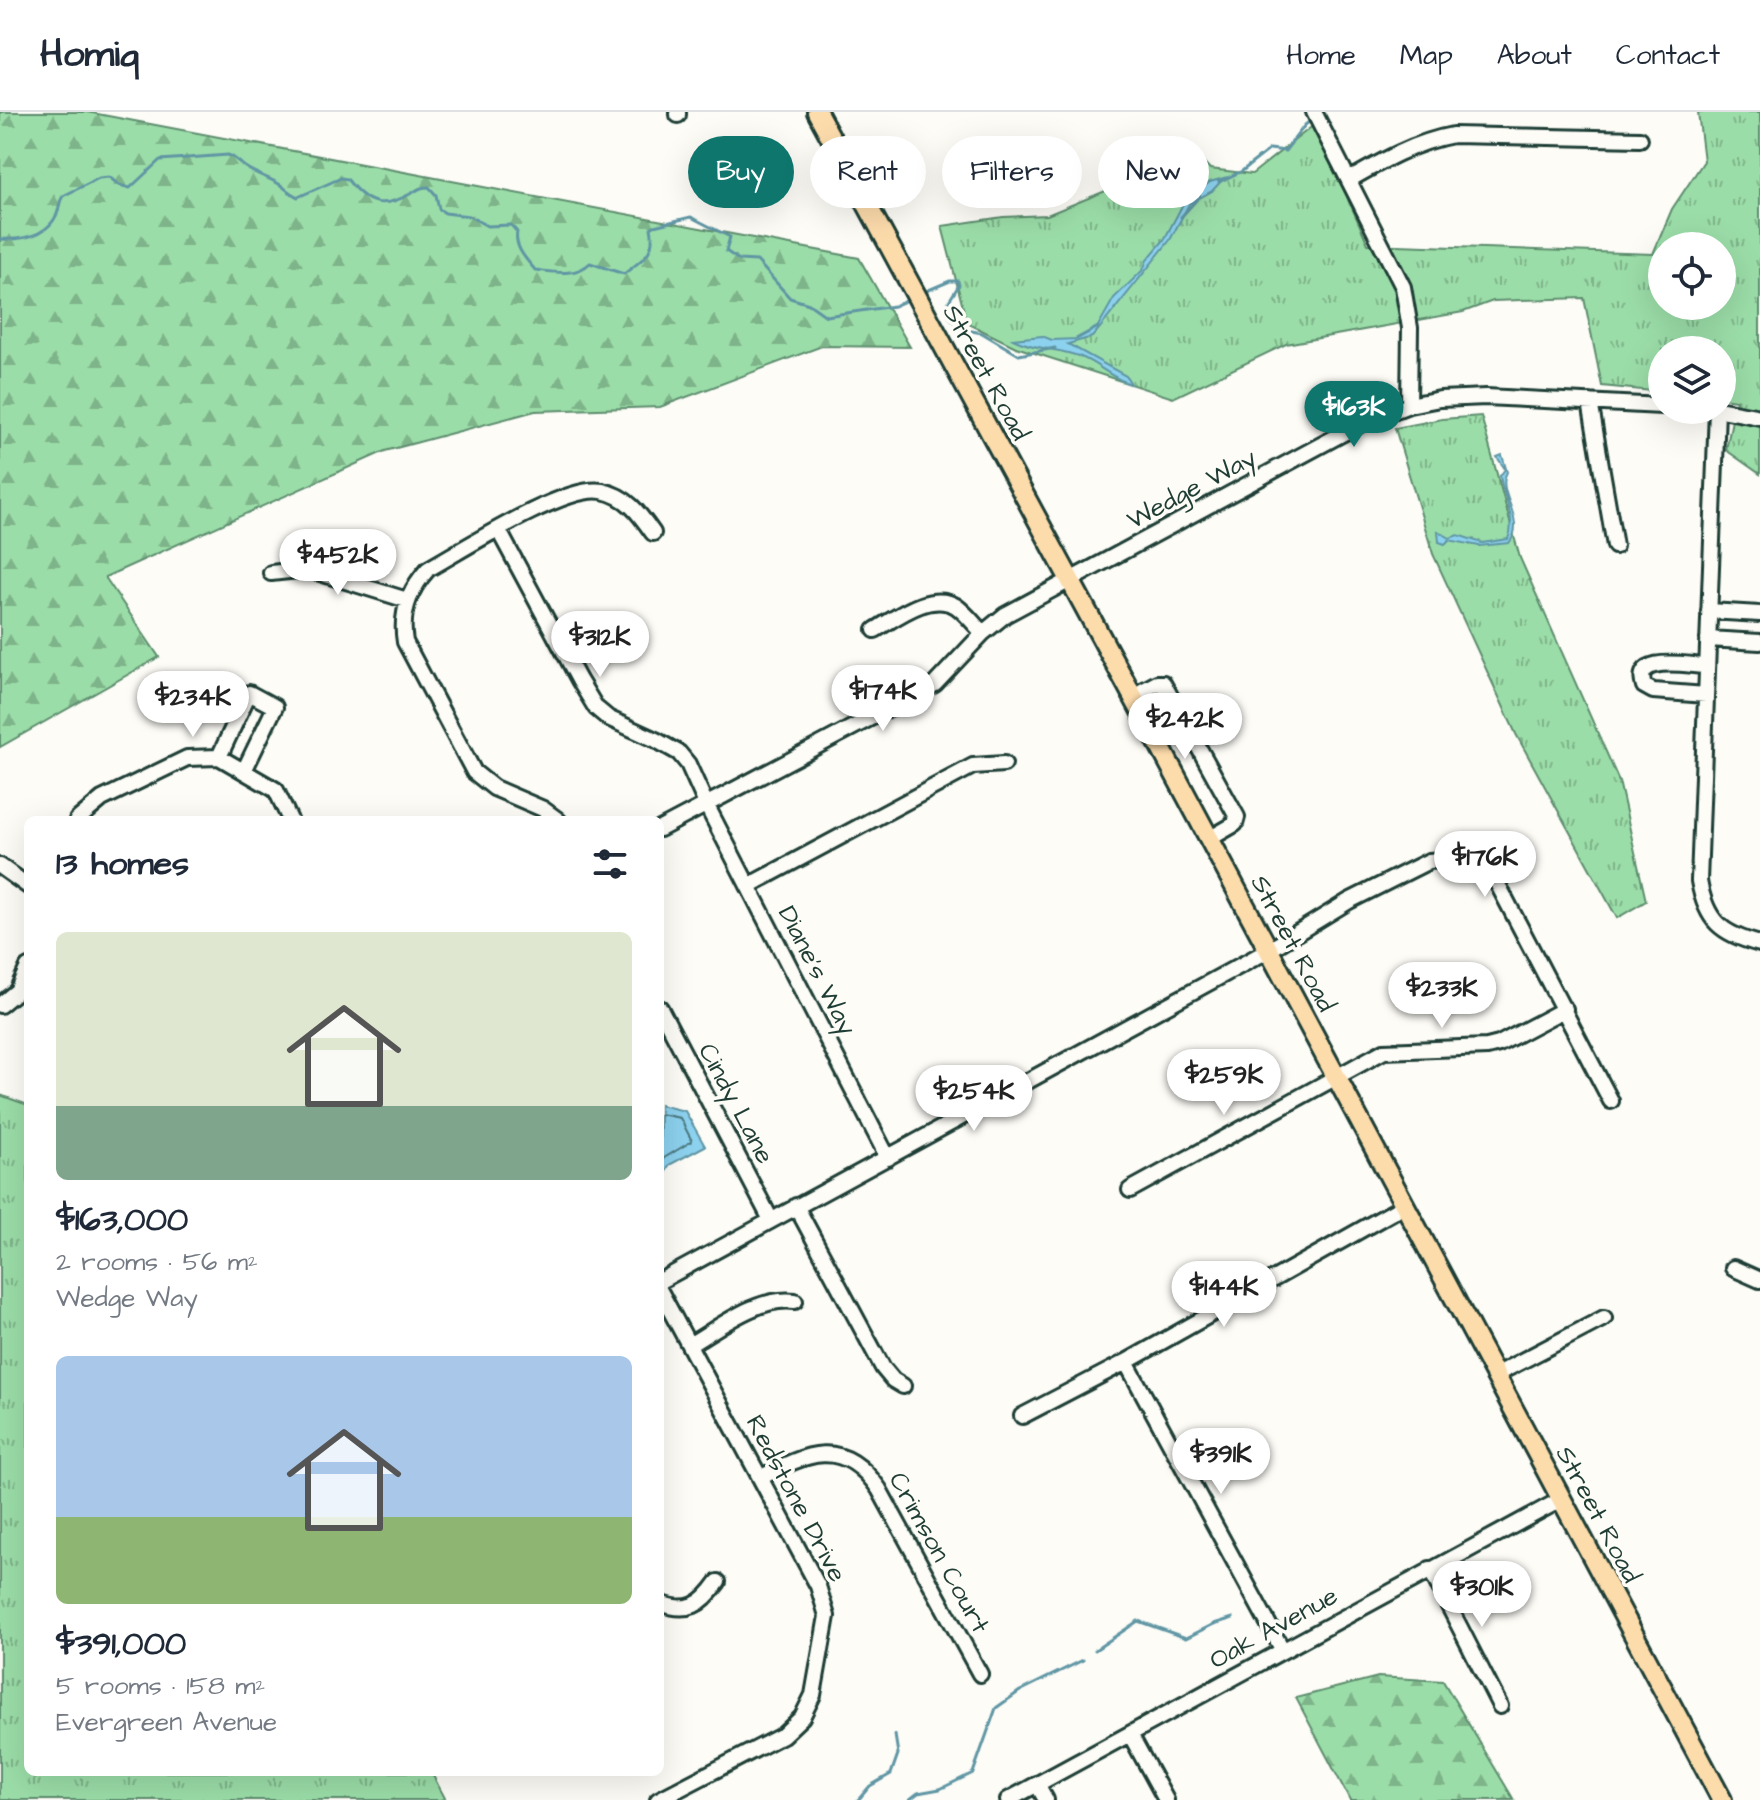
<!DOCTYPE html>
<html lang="en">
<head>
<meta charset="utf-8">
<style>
	:root { --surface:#fff; --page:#f6f6f7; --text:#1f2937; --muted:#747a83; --line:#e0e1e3; --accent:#0f766e }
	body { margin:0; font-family:"Architects Daughter",sans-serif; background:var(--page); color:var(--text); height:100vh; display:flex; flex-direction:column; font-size:30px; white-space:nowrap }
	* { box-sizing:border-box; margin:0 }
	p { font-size:26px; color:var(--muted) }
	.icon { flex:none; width:44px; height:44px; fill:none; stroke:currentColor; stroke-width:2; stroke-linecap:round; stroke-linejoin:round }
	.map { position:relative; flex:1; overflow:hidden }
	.details { position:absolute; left:24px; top:704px; width:640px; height:960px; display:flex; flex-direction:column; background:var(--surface); border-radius:12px; box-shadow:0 8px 32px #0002 }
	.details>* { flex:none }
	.guide { position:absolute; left:688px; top:24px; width:760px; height:72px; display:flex; gap:16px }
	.controls { position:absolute; left:1648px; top:120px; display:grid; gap:16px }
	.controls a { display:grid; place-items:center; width:88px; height:88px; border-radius:50%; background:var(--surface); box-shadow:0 8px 32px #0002; font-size:40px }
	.price { position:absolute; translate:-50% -68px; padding:0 18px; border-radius:28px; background:#fff; color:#222; font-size:26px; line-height:52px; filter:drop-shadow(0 2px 4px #0008) }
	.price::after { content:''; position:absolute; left:50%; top:48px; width:24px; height:18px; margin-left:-12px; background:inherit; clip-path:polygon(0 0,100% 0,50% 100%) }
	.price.on { background:var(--accent); color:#fff }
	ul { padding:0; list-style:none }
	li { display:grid; align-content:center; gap:16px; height:424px; padding:0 32px }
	li span { display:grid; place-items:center; height:248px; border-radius:12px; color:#555 }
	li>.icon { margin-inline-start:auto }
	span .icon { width:144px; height:144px; fill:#fffc; stroke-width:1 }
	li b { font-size:34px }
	h2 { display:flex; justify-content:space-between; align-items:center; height:96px; padding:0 32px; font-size:34px }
	.pill { padding:0 28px; border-radius:36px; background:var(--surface); box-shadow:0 8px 32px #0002; font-size:28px; line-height:72px }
	.pill.on { background:var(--accent); color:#fff }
	header { display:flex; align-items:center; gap:48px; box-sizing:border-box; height:112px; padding:0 40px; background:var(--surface); border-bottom:2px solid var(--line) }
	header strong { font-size:38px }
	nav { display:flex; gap:44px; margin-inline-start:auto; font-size:28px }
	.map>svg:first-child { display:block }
	.grass { fill:url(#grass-tufts); stroke:#5d8d6e; stroke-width:2; fill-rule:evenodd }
	.forest { fill:url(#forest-firs); stroke:#5d8d6e; stroke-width:2 }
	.water { fill:#8cd1ee; stroke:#6096a4; stroke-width:2 }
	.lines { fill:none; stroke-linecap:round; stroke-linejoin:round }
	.shore { stroke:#4b787e; stroke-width:2 }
	.stream { stroke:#6096a4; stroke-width:3 }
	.minor-casing { stroke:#1f3d34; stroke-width:20 }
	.major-casing { stroke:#1f3d34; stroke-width:24 }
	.minor { stroke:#fdfcf7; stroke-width:14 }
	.major { stroke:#fddcac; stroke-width:18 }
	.labels { text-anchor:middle; stroke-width:7; stroke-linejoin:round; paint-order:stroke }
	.street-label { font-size:26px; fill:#1f3d34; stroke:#fdfcf7 }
</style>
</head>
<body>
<header>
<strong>Homiq</strong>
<nav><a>Home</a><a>Map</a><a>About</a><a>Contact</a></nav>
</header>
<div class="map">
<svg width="1760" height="1688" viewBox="0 0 1760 1688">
	<defs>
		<pattern id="grass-tufts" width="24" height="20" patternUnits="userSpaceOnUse" patternTransform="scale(2)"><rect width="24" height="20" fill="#9bdda8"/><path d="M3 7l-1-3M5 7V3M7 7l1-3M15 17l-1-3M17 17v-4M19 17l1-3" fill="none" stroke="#7eb48a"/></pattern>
		<pattern id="forest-firs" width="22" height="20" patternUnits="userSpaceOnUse" patternTransform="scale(2)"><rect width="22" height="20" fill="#9bdda8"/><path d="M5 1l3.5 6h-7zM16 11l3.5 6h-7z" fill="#7eb48a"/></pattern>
	</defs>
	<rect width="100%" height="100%" fill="#fdfcf7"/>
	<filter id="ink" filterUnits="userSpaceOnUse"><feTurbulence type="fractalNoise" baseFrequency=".0125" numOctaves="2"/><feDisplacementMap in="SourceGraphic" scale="16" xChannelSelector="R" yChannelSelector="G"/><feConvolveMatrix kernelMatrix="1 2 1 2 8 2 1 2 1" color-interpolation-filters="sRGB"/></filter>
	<g filter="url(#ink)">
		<path class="grass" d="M1698 0H1760V362L1726 338 1736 288 1722 286V238H1662V280L1602 274 1584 186 1493 189 1463 200 1286 232 1173 286 1016 235 967 211 942 114 1003 105 1047 103 1196 42 1210 57 1252 62 1315 12 1368 132 1653 142 1672 97 1704 49ZM1662 134H1722V194H1662Z
			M1481 304 1520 446 1619 669 1646 789 1617 806 1516 622 1433 442 1395 316 1442 307Z
			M0 983 28 993V1660H431L446 1688H0Z"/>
		<path class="forest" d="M0 0H87L859 146 910 235 822 234 660 295 535 299 385 339 105 465 159 545 0 635Z
			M1378 1565 1443 1569 1514 1688H1350L1296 1586Z"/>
		<path class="water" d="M1224 66 1212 79 1189 92 1170 128 1099 217 1092 225 1068 232 1126 264 1131 272C1112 267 1099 252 1081 245 1058 236 1034 238 1013 227L1042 224 1052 228 1077 227 1097 216 1114 186 1143 158 1147 148 1164 128 1183 92 1210 70Z
			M1502 343 1507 360C1495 380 1528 408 1509 431L1479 434 1449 428 1445 432 1439 430 1438 419 1450 426 1458 423 1482 431 1508 427C1517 406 1503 386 1500 364L1505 357 1497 345Z
			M660 993 685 999 705 1034 669 1053 660 1072Z"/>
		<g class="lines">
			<path class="shore" d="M660 1002 680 1006 692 1029 664 1046 660 1052"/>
			<path class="stream" d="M1219 70 1242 59 1270 37 1285 39 1305 13 1313 7
				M1181 105 1200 84
				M0 127C21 128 47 125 57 102 60 95 58 91 63 84L99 66 109 65 119 73 130 76 160 48 228 43C237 46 238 50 245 55 256 63 272 66 282 74 288 79 291 82 298 85L341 66 347 67C367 93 382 98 412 81 419 77 420 75 429 75L436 83 439 97 445 101 469 104 487 114 511 113 517 120C514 135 526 147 535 158 554 160 576 165 590 151L624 162C639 149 657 143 651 116L654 114 691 105 730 125 726 139 739 148 757 149 790 186 809 192 826 204 894 194 910 187
				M924 180 950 169H958L959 173 949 189V204L961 217 982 221 1019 243 1055 236
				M1076 227 1098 215
				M1095 1538 1138 1509 1186 1526 1214 1512 1233 1506
				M858 1688 870 1674 891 1662 898 1642 895 1623
				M909 1688 918 1681 940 1677 973 1661 996 1596 1020 1579 1083 1548"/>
			<g class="minor-casing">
				<path id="minor" d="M678 0V3
					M1314 0 1403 175 1410 216 1409 293
					M1349 68C1382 49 1415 30 1453 23L1640 27
					M1590 290 1615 434
					M1717 298 1699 769C1706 809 1721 822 1760 832
					M1722 298 1760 305
					M499 419 579 568 596 596 608 606 656 628 679 641 688 652 706 692 888 1046
					M271 461 307 457 407 488
					M1709 499 1760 502
					M875 518C897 505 930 479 956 494 966 501 974 512 983 521
					M1708 527 1760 530
					M1706 583 1653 579 1644 574C1632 541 1689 554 1707 554
					M1133 584 1157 571H1163L1237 705 1235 712 1209 727
					M219 645 249 581 275 595 244 659
					M77 708 102 687 187 646 219 645 276 678 290 708
					M558 708 543 697 494 676 474 660 405 530C400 501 409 478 428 457 464 437 565 372 602 379 627 384 639 401 653 421
					M660 717 935 572 983 521 1005 503 1362 311 1409 293 1440 287 1486 285 1662 294
					M0 754 28 774
					M748 774 973 654 1004 652
					M0 893 17 879 28 855
					M660 896 771 1108
					M1130 1078 1384 939 1487 935 1499 932 1565 897
					M796 1094 883 1256 893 1268 903 1274
					M1733 1156 1760 1168
					M660 1169 1269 838 1349 789 1429 749 1454 747 1466 749 1494 765 1611 989
					M689 1233C720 1215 758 1184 795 1189
					M1126 1250 1282 1537
					M1495 1263 1604 1206
					M1022 1304 1126 1250 1405 1093
					M760 1366C806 1341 843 1324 879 1377L980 1562
					M1430 1457 1500 1594
					M660 1491C688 1502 702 1493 718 1470
					M1130 1622 1166 1688
					M1037 1672 1046 1688
					M658 1688 783 1623 802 1605 813 1583 827 1504 818 1474 660 1179
					M1008 1688 1562 1387"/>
			</g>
			<g class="major-casing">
				<path id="major" d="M817 0 1155 625 1722 1688"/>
			</g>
			<use href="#minor" class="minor"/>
			<use href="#major" class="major"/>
		</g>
	</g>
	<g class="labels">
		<g class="street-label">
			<text transform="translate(987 260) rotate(61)" y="9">Street Road</text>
			<text transform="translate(1191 376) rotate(-28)" y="9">Wedge Way</text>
			<text transform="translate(1294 831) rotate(62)" y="9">Street Road</text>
			<text transform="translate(818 858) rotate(63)" y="9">Diane's Way</text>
			<text transform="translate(737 991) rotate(62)" y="9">Cindy Lane</text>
			<text transform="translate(797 1386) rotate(62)" y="9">Redstone Drive</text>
			<text transform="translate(1599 1402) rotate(62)" y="9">Street Road</text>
			<text transform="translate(940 1440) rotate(61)" y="9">Crimson Court</text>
			<text transform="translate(1273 1515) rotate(-29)" y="9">Oak Avenue</text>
		</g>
	</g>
</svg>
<div class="controls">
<a><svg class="icon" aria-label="locate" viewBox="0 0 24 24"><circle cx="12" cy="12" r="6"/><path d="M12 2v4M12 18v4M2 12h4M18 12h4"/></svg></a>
<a><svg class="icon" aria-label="layers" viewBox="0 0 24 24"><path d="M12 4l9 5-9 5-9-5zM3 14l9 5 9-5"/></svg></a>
</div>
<b class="price on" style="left:1354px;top:337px">$163K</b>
<b class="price" style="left:338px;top:485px">$452K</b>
<b class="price" style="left:600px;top:567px">$312K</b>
<b class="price" style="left:883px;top:621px">$174K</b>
<b class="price" style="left:193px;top:627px">$234K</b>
<b class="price" style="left:1185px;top:649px">$242K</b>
<b class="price" style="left:1485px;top:787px">$176K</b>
<b class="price" style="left:1442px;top:918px">$233K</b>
<b class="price" style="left:1224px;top:1005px">$259K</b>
<b class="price" style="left:974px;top:1021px">$254K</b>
<b class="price" style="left:1224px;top:1217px">$144K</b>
<b class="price" style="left:1221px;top:1384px">$391K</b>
<b class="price" style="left:1482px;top:1517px">$301K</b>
<div class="guide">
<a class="pill on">Buy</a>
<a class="pill">Rent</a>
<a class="pill">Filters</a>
<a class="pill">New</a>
</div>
<section class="details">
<h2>13 homes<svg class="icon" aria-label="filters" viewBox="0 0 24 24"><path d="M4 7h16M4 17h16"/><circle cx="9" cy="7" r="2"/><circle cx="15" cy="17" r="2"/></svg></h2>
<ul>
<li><span style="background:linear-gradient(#dfe7d0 70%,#7fa58c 0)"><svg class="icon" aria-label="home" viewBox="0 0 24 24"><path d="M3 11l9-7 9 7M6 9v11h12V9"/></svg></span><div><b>$163,000</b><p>2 rooms · 56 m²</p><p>Wedge Way</p></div></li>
<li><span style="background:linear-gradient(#a9c7e8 65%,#8fb573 0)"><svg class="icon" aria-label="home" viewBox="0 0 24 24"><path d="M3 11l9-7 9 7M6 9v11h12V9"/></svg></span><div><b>$391,000</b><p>5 rooms · 158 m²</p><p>Evergreen Avenue</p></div></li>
</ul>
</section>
</div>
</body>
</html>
